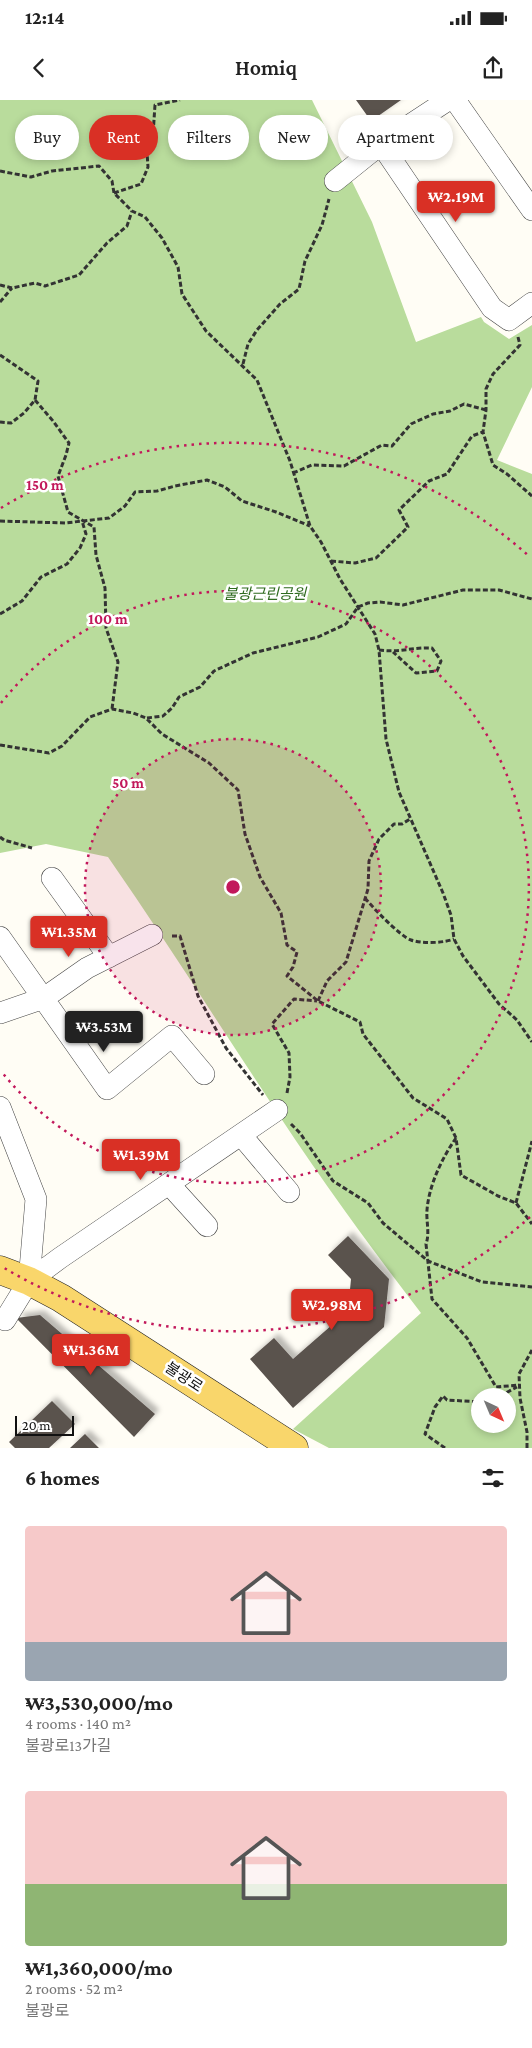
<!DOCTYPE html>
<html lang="en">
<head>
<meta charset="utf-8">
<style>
	:root { --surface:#fff; --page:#f2f2f2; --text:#222; --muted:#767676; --accent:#d93025 }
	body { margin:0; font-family:"Crimson Pro","Noto Sans KR",serif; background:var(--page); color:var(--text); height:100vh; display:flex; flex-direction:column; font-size:19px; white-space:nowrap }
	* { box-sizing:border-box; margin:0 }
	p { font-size:16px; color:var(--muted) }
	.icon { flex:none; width:28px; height:28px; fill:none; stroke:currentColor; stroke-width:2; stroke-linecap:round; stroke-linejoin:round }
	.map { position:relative; height:1348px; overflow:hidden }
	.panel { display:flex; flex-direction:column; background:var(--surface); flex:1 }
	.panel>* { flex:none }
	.banner { position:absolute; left:15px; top:15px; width:502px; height:45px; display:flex; gap:10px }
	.needle { width:32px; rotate:136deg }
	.buttons { position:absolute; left:471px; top:1288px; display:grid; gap:10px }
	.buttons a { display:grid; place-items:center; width:45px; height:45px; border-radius:50%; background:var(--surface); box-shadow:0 2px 8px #0003; font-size:25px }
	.scale { position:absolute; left:15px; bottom:12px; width:59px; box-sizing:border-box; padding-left:5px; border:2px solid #111; border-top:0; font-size:14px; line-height:18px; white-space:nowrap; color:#111; -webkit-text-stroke:4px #fff; paint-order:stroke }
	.price { position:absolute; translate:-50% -42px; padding:0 11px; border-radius:5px; background:var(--accent); color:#fff; font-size:16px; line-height:32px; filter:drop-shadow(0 1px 2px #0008) }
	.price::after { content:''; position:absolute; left:50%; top:30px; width:15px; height:11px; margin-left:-8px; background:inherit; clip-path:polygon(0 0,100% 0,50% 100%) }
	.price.selected { background:#222; color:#fff }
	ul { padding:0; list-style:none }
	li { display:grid; align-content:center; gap:10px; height:265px; padding:0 25px }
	li span { display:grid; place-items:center; height:155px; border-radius:5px; color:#555 }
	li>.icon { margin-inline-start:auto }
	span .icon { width:90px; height:90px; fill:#fffc; stroke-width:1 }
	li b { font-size:21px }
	h2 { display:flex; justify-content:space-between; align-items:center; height:60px; padding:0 25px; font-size:21px }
	.tag { padding:0 18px; border-radius:22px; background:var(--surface); box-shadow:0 2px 8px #0003; font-size:18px; line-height:45px }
	.tag.selected { background:var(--accent); color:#fff }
	.status { display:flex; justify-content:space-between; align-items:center; height:35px; padding:0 25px; background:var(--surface); direction:ltr }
	.status svg { height:14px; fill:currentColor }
	header { display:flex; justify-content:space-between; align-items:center; height:65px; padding:0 25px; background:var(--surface); font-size:22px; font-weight:600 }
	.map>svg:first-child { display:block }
	.forest { fill:#b9dc9c; fill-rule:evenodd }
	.building { fill:#5a524d; filter:url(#shadow) }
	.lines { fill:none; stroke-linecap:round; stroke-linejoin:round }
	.minor-casing { stroke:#444; stroke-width:22 }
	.major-casing { stroke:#222; stroke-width:29 }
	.path { stroke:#333; stroke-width:3; stroke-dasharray:5 2.5; stroke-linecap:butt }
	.minor { stroke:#fff; stroke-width:21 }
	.major { stroke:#f9d66b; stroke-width:28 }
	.ring { fill:none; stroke:#c2185b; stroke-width:2.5; stroke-dasharray:2.5 5 }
	.labels { text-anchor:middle; stroke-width:5; stroke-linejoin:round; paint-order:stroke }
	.park-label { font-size:15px; font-style:italic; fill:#2f6b1f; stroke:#fff }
	.street-label { font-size:15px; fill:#111; stroke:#fff }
	.centre { fill:#c2185b; stroke:#fff; stroke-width:2.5 }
	.ring-label { font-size:15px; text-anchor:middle; font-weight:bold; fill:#c2185b; stroke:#fff; stroke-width:5; stroke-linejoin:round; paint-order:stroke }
</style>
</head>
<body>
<div class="status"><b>12:14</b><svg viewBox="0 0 49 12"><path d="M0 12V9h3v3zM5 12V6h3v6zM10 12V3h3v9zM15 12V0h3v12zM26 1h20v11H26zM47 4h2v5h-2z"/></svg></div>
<header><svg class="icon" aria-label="back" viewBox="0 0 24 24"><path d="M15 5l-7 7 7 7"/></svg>Homiq<svg class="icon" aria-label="share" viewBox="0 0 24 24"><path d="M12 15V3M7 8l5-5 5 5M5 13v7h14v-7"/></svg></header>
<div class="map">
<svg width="532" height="1348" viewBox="0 0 532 1348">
	<defs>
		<filter id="shadow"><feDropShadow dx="4.5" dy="-4.5" stdDeviation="2.5" flood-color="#0004"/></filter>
	</defs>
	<rect width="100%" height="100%" fill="#fffdf5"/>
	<path class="forest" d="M0 0H312L372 122 416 242 481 217 484 222 509 239 532 225V287L497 360 532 374V1348H329L293 1329 421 1213C367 1143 315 1071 267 997 214 917 163 836 108 757L46 744 0 753ZM480 1296H508V1324H480Z"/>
	<path class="building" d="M356 0H401L371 21Z
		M348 1136 389 1179 384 1227 293 1308 250 1259 274 1238 293 1259 348 1211 351 1179 328 1155Z
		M40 1215 155 1314 134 1337 16 1218Z
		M52 1301 75 1324 49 1348H15L9 1342Z
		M85 1334 99 1348H70Z"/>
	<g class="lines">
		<g class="minor-casing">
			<path id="minor" d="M455 0 532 110
				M381 44 492 208 509 220 532 203
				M335 81 381 44 448 0
				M52 778 109 857
				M0 837 107 989 172 936 204 974
				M0 913 44 898 87 868 152 835
				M0 1007 36 1099 29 1181
				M241 1035 289 1092
				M169 1084 207 1126
				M5 1220 29 1181 60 1158 277 1010"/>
		</g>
		<g class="major-casing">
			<path id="major" d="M0 1170 29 1181 61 1198 294 1348"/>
		</g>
		<path class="path" d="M0 71 31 77 52 71 99 66 112 81 114 93 132 111 145 117 162 138 178 167 182 194 206 231 257 280 290 361 310 426 321 442 340 479 375 534 379 550 386 639 399 692 443 793 451 815 454 839 463 856 499 904 517 920 532 942
			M114 93 141 84 148 67 147 52 153 35 155 5 180 0
			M0 185 12 188 35 183 45 186 79 175 107 143 127 126 132 111
			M0 202 12 188
			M518 237 520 245 493 274 486 289V310L483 332 493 365 507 374 532 396
			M0 255 38 281 35 300 24 313 11 323 0 322
			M243 264 248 244 257 230 280 204 299 189 305 161 322 125 329 99
			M35 300 53 321 69 343 66 355 58 376 68 412 94 427 96 455 105 488 106 528 118 562 112 609
			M293 373 312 365 344 366 382 345 392 346 411 324 433 314 450 311 464 304 486 310
			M0 421 65 423 109 418 125 406 135 392 157 391 175 386 207 380 225 387 242 401 276 412 310 426
			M331 461 355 463 376 458 408 427 399 410 429 381 447 374 472 336 483 332
			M0 514 22 501 41 477 67 464 80 448 86 434 82 421
			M379 550C397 553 414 547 432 548L441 561 437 571 416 573 393 552
			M147 618 163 616 172 608 179 597 200 587 214 571 253 553 318 537 346 524 358 507 368 503 380 502 403 505 463 490H499L532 499
			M0 645 49 653 62 646 90 617 112 609 133 613 146 618 162 634 209 663 238 690 245 734 260 777 281 813 287 845 297 852 293 867 287 876 318 901 360 922 363 934 413 998 447 1019 456 1038 461 1075 498 1096 516 1103 532 1124
			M0 737 4 740 32 748
			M365 798C372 807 401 837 411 840 422 844 444 843 454 839
			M172 836H180L198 896 226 948 263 995
			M318 901 327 881 346 862 368 789 369 761 379 739 394 724H402L410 719
			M287 993 290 977 289 953 272 924 294 899 317 901
			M291 1024 300 1033 333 1081 368 1103 383 1123 428 1161 482 1182 532 1187
			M456 1038C442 1058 429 1085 427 1110 426 1121 430 1133 426 1144L432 1199 467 1238 496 1287 519 1285
			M516 1103 532 1041
			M500 1296 517 1287
			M445 1348 425 1334 435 1307 443 1296 447 1300 480 1302
			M527 1348V1332L520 1298 519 1274 532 1250"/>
		<use href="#minor" class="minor"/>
		<use href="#major" class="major"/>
	</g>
	<circle cx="233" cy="787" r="148" fill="#c2185b" fill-opacity=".12"/>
	<g class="ring">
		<circle cx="233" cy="787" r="148"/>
		<path d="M1 603A296 296 0 1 1 1 971"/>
		<path d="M530 1117A444 444 0 0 1 1 1166M1 408A444 444 0 0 1 530 457"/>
	</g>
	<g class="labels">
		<g class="park-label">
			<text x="265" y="499">불광근린공원</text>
		</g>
		<g class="street-label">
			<text transform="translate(184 1277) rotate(33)" y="5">불광로</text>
		</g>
	</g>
	<circle cx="233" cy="787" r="8" class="centre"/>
	<g class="ring-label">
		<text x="45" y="390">150 m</text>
		<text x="108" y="524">100 m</text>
		<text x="128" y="688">50 m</text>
	</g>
</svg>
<div class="buttons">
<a><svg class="needle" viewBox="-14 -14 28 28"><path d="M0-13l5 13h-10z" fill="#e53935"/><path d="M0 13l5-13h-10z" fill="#767676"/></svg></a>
</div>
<div class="scale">20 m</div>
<b class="price" style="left:456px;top:123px">₩2.19M</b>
<b class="price" style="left:69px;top:858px">₩1.35M</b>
<b class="price selected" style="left:104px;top:953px">₩3.53M</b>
<b class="price" style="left:141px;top:1081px">₩1.39M</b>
<b class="price" style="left:332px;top:1231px">₩2.98M</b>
<b class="price" style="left:91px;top:1276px">₩1.36M</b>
<div class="banner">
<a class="tag">Buy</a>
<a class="tag selected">Rent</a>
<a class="tag">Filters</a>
<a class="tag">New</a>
<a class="tag">Apartment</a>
</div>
</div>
<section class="panel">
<h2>6 homes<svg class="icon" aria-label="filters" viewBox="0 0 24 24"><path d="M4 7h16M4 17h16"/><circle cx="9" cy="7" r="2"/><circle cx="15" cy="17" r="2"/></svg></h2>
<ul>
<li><span style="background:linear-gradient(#f6c9c9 75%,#9aa5b1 0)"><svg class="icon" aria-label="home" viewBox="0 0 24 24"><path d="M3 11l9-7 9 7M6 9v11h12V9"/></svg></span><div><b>₩3,530,000/mo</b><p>4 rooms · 140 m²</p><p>불광로13가길</p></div></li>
<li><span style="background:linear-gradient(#f6c9c9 60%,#8fb573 0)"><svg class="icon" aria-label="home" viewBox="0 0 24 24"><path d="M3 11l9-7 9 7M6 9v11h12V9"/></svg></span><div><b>₩1,360,000/mo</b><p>2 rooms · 52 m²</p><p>불광로</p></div></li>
</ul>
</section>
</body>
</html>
